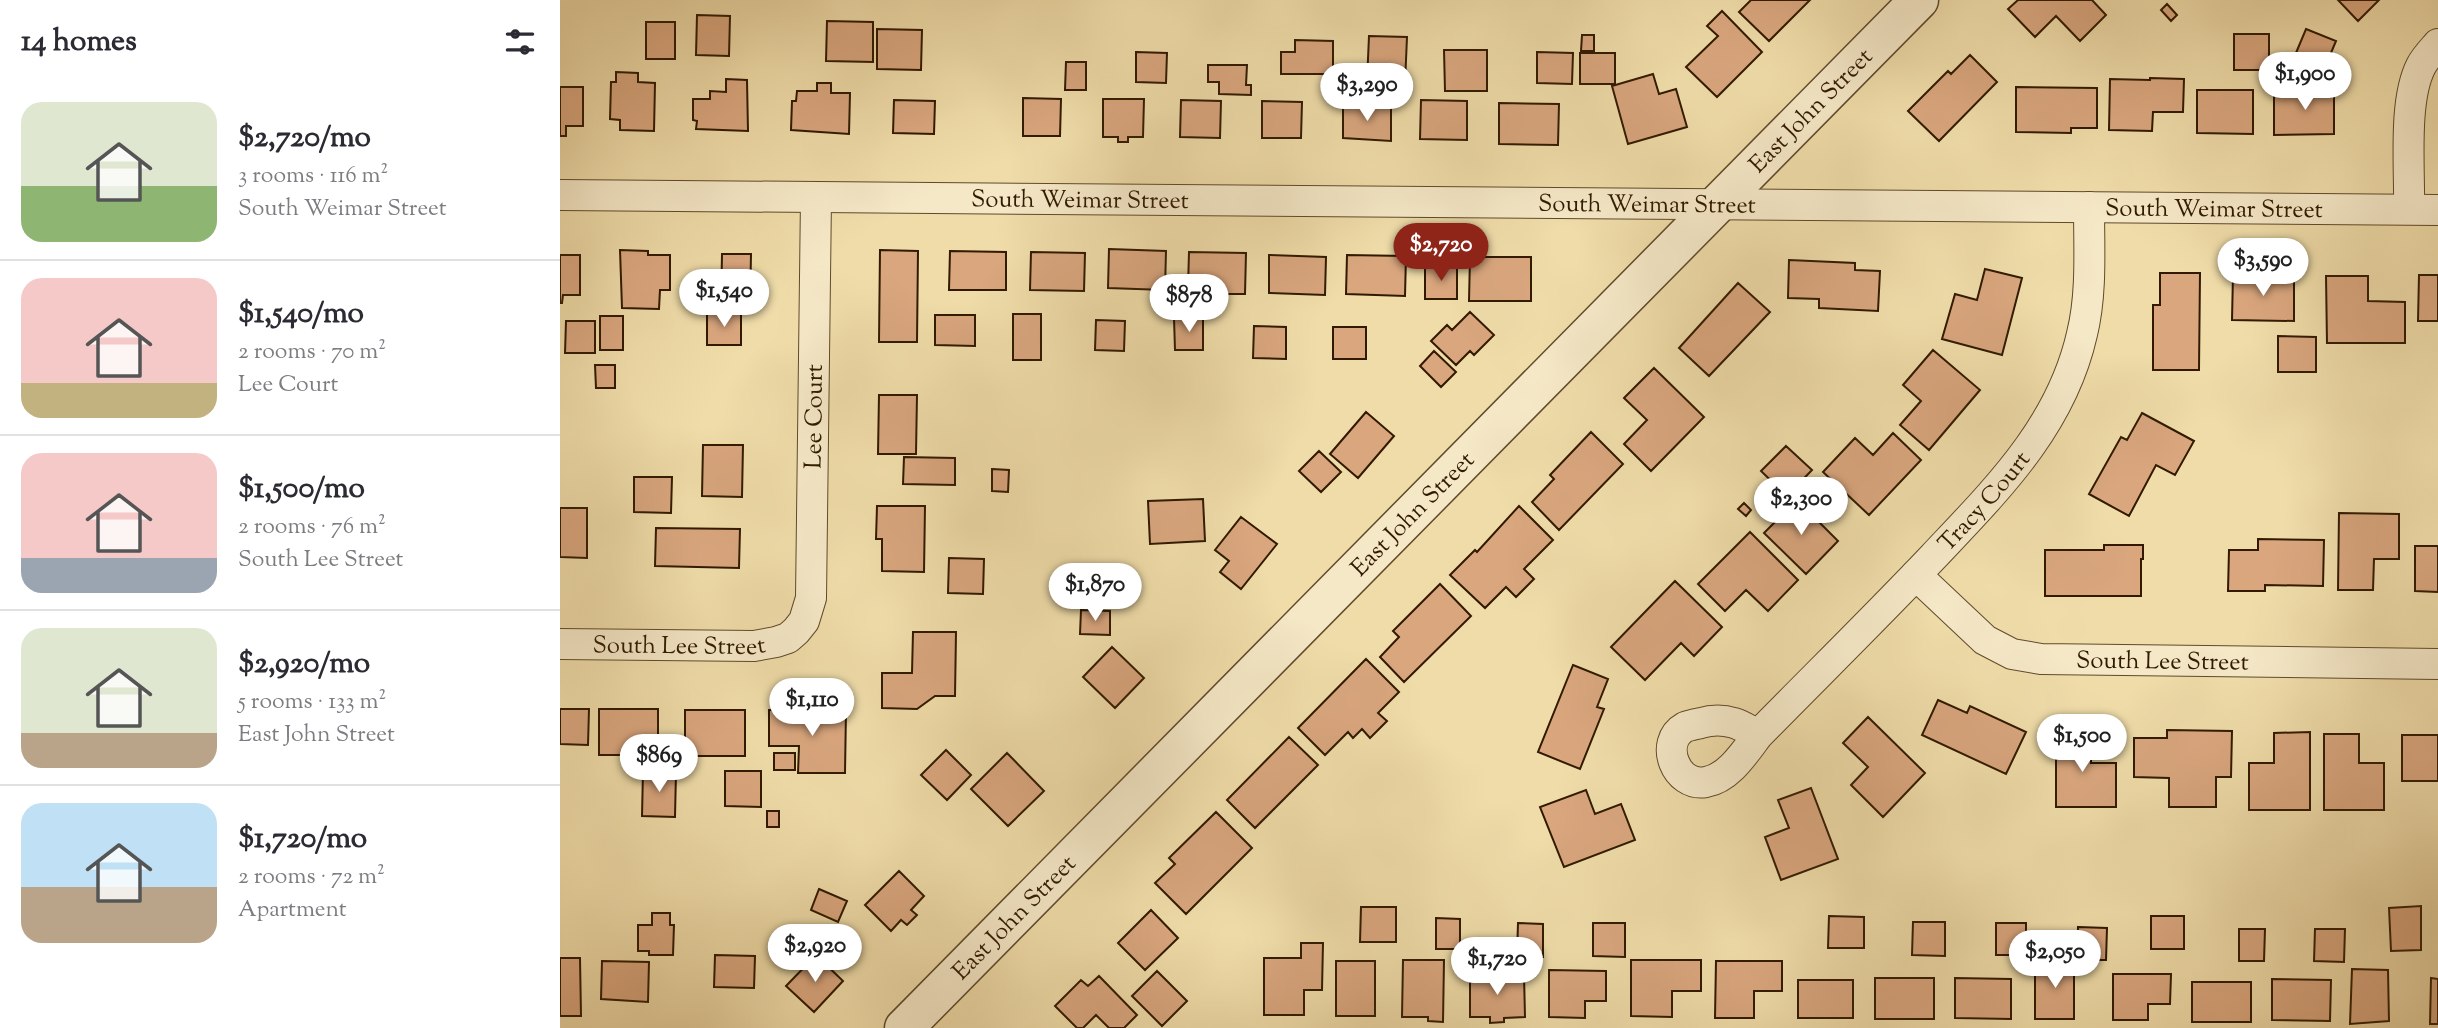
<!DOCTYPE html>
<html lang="en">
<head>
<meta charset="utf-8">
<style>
	:root { --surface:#fff; --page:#f7f7f7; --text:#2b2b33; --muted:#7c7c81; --line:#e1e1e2; --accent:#8f2418 }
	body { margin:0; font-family:"Sorts Mill Goudy",serif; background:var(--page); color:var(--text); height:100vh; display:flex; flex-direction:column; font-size:26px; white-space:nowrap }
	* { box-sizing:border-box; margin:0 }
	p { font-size:23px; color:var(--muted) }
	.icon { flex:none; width:38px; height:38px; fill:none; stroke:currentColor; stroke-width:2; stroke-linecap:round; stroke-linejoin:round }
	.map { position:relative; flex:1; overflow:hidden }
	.panel { display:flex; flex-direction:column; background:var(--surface); width:560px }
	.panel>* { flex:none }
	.price { position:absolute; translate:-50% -60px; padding:0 16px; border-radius:24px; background:#fff; color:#222; font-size:23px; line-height:46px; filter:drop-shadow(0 2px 4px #0008) }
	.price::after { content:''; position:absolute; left:50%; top:42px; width:21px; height:16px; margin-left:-10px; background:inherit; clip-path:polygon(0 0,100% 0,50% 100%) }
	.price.selected { background:var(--accent); color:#fff }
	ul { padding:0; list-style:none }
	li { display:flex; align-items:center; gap:21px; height:175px; padding:0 21px }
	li+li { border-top:2px solid var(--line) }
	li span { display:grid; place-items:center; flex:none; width:196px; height:140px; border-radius:21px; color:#555 }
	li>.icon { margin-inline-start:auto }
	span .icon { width:84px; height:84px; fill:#fffc; stroke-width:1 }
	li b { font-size:30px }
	h2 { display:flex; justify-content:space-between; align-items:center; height:84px; padding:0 21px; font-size:30px }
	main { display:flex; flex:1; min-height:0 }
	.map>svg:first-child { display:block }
	.building { fill:#d9a67e; stroke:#311a01; stroke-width:2 }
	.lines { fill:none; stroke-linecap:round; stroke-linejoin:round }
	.minor-casing { stroke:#604a2b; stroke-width:32 }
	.tertiary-casing { stroke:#604a2b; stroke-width:41 }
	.minor { stroke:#f5e8c7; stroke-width:30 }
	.tertiary { stroke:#f5e8c7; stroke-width:38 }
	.labels { text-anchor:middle; stroke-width:7; stroke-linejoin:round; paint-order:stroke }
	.street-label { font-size:24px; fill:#311a01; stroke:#f5e8c7 }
</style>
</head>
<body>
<main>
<section class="panel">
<h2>14 homes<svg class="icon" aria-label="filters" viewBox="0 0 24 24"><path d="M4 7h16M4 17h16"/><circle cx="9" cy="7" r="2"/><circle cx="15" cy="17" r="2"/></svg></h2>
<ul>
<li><span style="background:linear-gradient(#dfe7d0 60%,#8fb573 0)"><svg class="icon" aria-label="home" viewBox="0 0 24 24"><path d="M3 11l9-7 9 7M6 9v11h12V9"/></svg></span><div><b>$2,720/mo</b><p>3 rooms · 116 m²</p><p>South Weimar Street</p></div></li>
<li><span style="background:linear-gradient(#f6c9c9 75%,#c2b280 0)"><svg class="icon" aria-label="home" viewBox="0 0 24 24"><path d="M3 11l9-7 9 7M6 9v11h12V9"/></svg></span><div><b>$1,540/mo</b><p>2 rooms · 70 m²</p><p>Lee Court</p></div></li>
<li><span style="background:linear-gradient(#f6c9c9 75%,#9aa5b1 0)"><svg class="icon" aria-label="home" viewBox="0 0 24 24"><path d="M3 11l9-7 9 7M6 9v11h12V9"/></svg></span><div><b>$1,500/mo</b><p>2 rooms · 76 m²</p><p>South Lee Street</p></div></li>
<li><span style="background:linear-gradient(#dfe7d0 75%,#b9a48a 0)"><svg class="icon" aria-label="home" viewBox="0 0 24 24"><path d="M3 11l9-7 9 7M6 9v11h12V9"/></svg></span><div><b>$2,920/mo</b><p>5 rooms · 133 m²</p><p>East John Street</p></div></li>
<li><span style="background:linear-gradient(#bfe0f5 60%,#b9a48a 0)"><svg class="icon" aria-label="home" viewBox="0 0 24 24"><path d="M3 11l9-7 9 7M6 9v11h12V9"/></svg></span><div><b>$1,720/mo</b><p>2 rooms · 72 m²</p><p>Apartment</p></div></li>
</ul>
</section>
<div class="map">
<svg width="1878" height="1028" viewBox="0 0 1878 1028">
	<rect width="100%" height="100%" fill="#efdca9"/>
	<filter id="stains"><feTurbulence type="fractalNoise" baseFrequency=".00286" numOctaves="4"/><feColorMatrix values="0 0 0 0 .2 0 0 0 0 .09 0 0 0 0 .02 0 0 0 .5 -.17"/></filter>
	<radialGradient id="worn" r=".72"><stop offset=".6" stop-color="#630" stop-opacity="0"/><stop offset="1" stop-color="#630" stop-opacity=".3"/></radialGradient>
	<path class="building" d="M1191 0H1250L1209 41 1179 12Z
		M1458 0H1532L1546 15 1520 41 1496 16 1475 37 1448 9Z
		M1778 0H1819L1798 21Z
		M1607 4 1617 15 1611 21 1601 10Z
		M1162 11 1202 52 1157 97 1126 67 1158 36 1147 26Z
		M137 15 170 16 169 56 136 55Z
		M267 21 313 22V62L266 61Z
		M86 22H115V59H86Z
		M317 29 362 30 361 70 317 69Z
		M1746 29 1776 41 1763 72 1733 60Z
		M1674 34H1709V70H1674Z
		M1022 35H1034V51H1021Z
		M809 36 847 37 845 83 807 82Z
		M735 40 773 41V74H721V52H735Z
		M884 50H927V91H885Z
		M576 52 607 53 606 83 576 82Z
		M977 52 1013 53 1012 84 977 83Z
		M1020 53H1055V84H1020Z
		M1410 55 1437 82 1379 141 1348 111 1388 71 1391 74Z
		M506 62H526V90H505Z
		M648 65H687L686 85H691V95L659 94V82H648Z
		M56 72 78 73V82L95 83 94 131 60 130V120L50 119 51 82H56Z
		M1093 74 1099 94 1116 89 1127 127 1068 144 1052 86Z
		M1590 78 1624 79 1623 112H1593L1592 131 1549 130 1550 79 1590 80Z
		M166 79 187 80 188 131 136 129 137 121 133 120V99H150V91L166 92Z
		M1743 80H1760V96H1774V134L1714 135V96H1743Z
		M257 83H271V93H290L289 134 231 130 232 101H236L237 91H257Z
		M0 87H23V126H6V136H0Z
		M1456 87 1537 88V128H1511V133L1456 132Z
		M1637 90H1693V134L1637 133Z
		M463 98 501 99 500 136H463Z
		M543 99H584L583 137H568V142H558V137H543Z
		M334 100 375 101 374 134 333 133Z
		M621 100 661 101 660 138 620 137Z
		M861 100 907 101V140L860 139Z
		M702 101 742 102 741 138H702Z
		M939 103 999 104 998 145 939 144Z
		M783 106H831V141L783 138Z
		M549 249 606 251 605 290 548 288Z
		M60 250 88 251V255H110V290H100L99 309 62 308Z
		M320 250 358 251 357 342H319Z
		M390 251 446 252V290H389Z
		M471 252 525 253 524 291 470 290Z
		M629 252 686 253 685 294H666V289L628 288Z
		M162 254H191L190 306H161Z
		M0 255H20V295H3L2 303H0Z
		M709 255 766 257 765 295 709 293Z
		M787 255 846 256 845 296 786 294Z
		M910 257H971V301H909Z
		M1229 260 1295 263V270L1320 271 1318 311 1259 308V299L1228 298Z
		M865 266H897V299H865Z
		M1425 269 1462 278 1442 355 1382 339 1395 294 1417 300Z
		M1600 273H1640L1639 370H1593V305H1600Z
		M1673 274 1734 275V321L1672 320Z
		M1859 275H1878V321H1858Z
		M1766 276H1808V301L1845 302V343H1767Z
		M1178 283 1210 312 1149 376 1119 348Z
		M181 312V345H147V313Z
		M910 312 934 335 914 355 910 351 896 365 871 341 887 325 892 330Z
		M453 314H481V360H453Z
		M375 315H415V346L375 345Z
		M40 316H63V350H40Z
		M643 317V350H615L614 318Z
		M536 320 565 321 564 351 535 350Z
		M6 321H35V353H5Z
		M694 326 726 327V359L693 358Z
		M773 327H806V359H773Z
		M1718 336 1756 337V372H1718Z
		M1373 350 1420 390 1369 450 1340 425 1361 401 1343 385Z
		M874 351 896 372 881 387 860 366Z
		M35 365H55V388H36Z
		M1094 368 1144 417 1091 471 1064 444 1087 420 1064 398Z
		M319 395H357L356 454H318Z
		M806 412 834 436 798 478 770 454Z
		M1582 413 1634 441 1615 475 1596 465 1569 516 1529 494 1561 437 1567 440Z
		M1031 432 1063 464 999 530 972 502 994 479 990 475Z
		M1333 433 1361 460 1309 515 1263 472 1295 438 1313 455Z
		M143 445H183L182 497 142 496Z
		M1226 446 1252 470 1227 496 1201 471Z
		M759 451 781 472 761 492 739 471Z
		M344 457 395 458V485L343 484Z
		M432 469 449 470 448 492 432 491Z
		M74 477H112L111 513 74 512Z
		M643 499 645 541 590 544 588 501Z
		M1237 500 1278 541 1246 574 1204 533Z
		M1184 503 1191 510 1186 516 1178 509Z
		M317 506H365L364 572 322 571V539H316Z
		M959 506 993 540 964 569 974 579 956 597 946 587 925 608 890 575 915 550 917 552Z
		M0 508H27V558L0 557Z
		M1779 513 1839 514V559H1814L1813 590H1778Z
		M681 517 717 544 681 589 660 572 669 561 655 550Z
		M96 528 180 529 179 568 95 566Z
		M1190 532 1238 580 1208 611 1186 590 1165 611 1138 584Z
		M1698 539 1764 540 1763 586 1705 585V591H1668L1669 550H1698Z
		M1544 545H1583V559H1581V596H1485V550H1544Z
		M1855 546H1878V592L1855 591Z
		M389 558 424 559 423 594 388 593Z
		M1115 581 1162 627 1134 656 1121 643 1085 680 1051 647Z
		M880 584 911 616 844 682 820 657 839 637 833 631Z
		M521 610 550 611V635L520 634Z
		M353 632H396L395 696H375L357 709 322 708V673H352Z
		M552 647 584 678 555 708 523 677Z
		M806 659 839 692 818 713 827 721 810 738 802 729 793 738 788 732 765 755 738 728Z
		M1013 665 1048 679 1037 707 1044 709 1020 769 978 752Z
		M1378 700 1407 713 1410 706 1466 732 1446 774 1362 735Z
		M0 709H29L28 745 0 744Z
		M39 709H98V755H39Z
		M125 710H185V756H125Z
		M209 710H286L285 773H238L239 746H209Z
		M1308 717 1365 773 1323 817 1291 785 1308 767 1283 743Z
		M1607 730 1672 731 1671 777H1656V807H1609V778L1574 777V738H1607Z
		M1496 731H1531V763H1556V807H1496Z
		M1750 732V810H1689V763H1714V733Z
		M1764 734H1799V763H1824V810H1764Z
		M1842 735H1878V781H1842Z
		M729 737 758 765 695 828 667 800Z
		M386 750 411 775 387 800 361 775Z
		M214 753H235V770H214Z
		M447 753 484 791 448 826 411 789Z
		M83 771 116 772 115 817 82 816Z
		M165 771H201V807L165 806Z
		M1251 788 1278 859 1221 880 1205 837 1229 828 1218 800Z
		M1026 790 1035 814 1061 804 1075 840 1004 867 980 807Z
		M207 811H219V827H207Z
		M656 812 692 848 626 914 595 883 615 864 609 858Z
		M339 871 364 896 351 910 357 915 347 925 341 920 331 931 305 905Z
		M259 889 287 901 278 922 251 910Z
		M1861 906V950L1831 951 1829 908Z
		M801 907H836V942H800Z
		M591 910 618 938 585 970 558 943Z
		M92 913H110V925H114L113 955H89V951H78V925H92Z
		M1269 916 1304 917V948H1268Z
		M1591 916H1624V949H1591Z
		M876 918 900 919V949H876Z
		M1353 922H1385V956L1352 955Z
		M958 923 983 924V957L957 956Z
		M1033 923H1065V957L1033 956Z
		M1436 923H1466V955H1436Z
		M1518 927 1547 928 1546 960H1517Z
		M1679 929H1705L1704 961H1679Z
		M1755 929H1785L1784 962 1754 961Z
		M741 943H763L762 990H744V1015H704V958H741Z
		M155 955 195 956 194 988 154 987Z
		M256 955 283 981 254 1012 226 986Z
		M0 958H20L21 1016H0Z
		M843 960H884L883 1022 868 1021V1017H842Z
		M1071 960H1141V991H1112V1017L1071 1016Z
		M42 961 89 962 88 1002 41 999Z
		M776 961H815V1016H776Z
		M1156 961H1222V991H1194V1018H1155Z
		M1475 962H1514V1019H1475Z
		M1792 969 1828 970 1829 1021 1790 1024Z
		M989 970 1046 971V1001H1025V1018L989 1017Z
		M597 971 627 1001 602 1026 572 996Z
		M1553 974H1611L1610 1004H1588V1020H1553Z
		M964 975 965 1017 944 1018V1022L930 1023V1017H910V976Z
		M539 976 577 1015 564 1028H549L536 1015 523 1028H517L495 1006 521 980 528 986Z
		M1315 978H1374V1019H1315Z
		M1395 978 1451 979V1019L1395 1018Z
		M1871 978 1878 979V1024H1870Z
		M1712 979 1771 980 1770 1021 1712 1020Z
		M1238 980H1293V1018H1238Z
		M1632 982H1691V1022H1632Z"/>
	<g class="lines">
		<g class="minor-casing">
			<g id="minor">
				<path id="s1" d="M0 195 1878 210"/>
				<path d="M1849 209C1850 169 1843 101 1861 66 1865 58 1872 51 1878 44"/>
				<path id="s2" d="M1356 575 1425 640 1452 654 1481 659 1878 664"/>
				<path id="s3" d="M0 644 194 646 216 642 228 638 236 631 244 621 251 598 256 197"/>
				<path id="s4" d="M1198 735C1185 752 1169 778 1146 782 1116 788 1098 742 1125 727 1130 725 1136 724 1141 723 1151 720 1164 720 1174 723 1182 725 1190 731 1198 735 1256 676 1316 617 1373 557 1436 490 1501 427 1522 334 1532 294 1529 248 1529 207"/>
			</g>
		</g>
		<g class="tertiary-casing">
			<g id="tertiary">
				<path id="s5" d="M344 1028 1359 0"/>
			</g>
		</g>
		<use href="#minor" class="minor"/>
		<use href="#tertiary" class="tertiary"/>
	</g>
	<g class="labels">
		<g class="street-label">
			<text dy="8" stroke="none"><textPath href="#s5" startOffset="1290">East John Street</textPath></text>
			<text dy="8" stroke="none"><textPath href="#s1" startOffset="520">South Weimar Street</textPath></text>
			<text dy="8" stroke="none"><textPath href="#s1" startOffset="1087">South Weimar Street</textPath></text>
			<text dy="8" stroke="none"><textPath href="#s1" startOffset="1654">South Weimar Street</textPath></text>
			<text dy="8" stroke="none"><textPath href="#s3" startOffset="458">Lee Court</textPath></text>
			<text dy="8" stroke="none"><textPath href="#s4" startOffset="555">Tracy Court</textPath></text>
			<text dy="8" stroke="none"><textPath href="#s5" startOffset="723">East John Street</textPath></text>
			<text dy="8" stroke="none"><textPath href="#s3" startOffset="119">South Lee Street</textPath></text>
			<text dy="8" stroke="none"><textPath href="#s2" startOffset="276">South Lee Street</textPath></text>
			<text dy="8" stroke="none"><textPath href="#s5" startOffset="156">East John Street</textPath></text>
		</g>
	</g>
	<rect width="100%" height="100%" filter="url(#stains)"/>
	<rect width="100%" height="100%" fill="url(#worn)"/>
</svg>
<b class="price" style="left:1745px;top:112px">$1,900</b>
<b class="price" style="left:807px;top:123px">$3,290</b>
<b class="price selected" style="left:881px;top:283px">$2,720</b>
<b class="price" style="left:1703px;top:298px">$3,590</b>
<b class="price" style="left:164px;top:329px">$1,540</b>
<b class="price" style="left:629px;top:334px">$878</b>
<b class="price" style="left:1241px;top:537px">$2,300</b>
<b class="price" style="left:535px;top:623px">$1,870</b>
<b class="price" style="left:252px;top:738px">$1,110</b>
<b class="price" style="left:1522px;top:774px">$1,500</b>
<b class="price" style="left:99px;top:794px">$869</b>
<b class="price" style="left:255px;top:984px">$2,920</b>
<b class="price" style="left:1495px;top:990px">$2,050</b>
<b class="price" style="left:937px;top:997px">$1,720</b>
</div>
</main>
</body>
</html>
